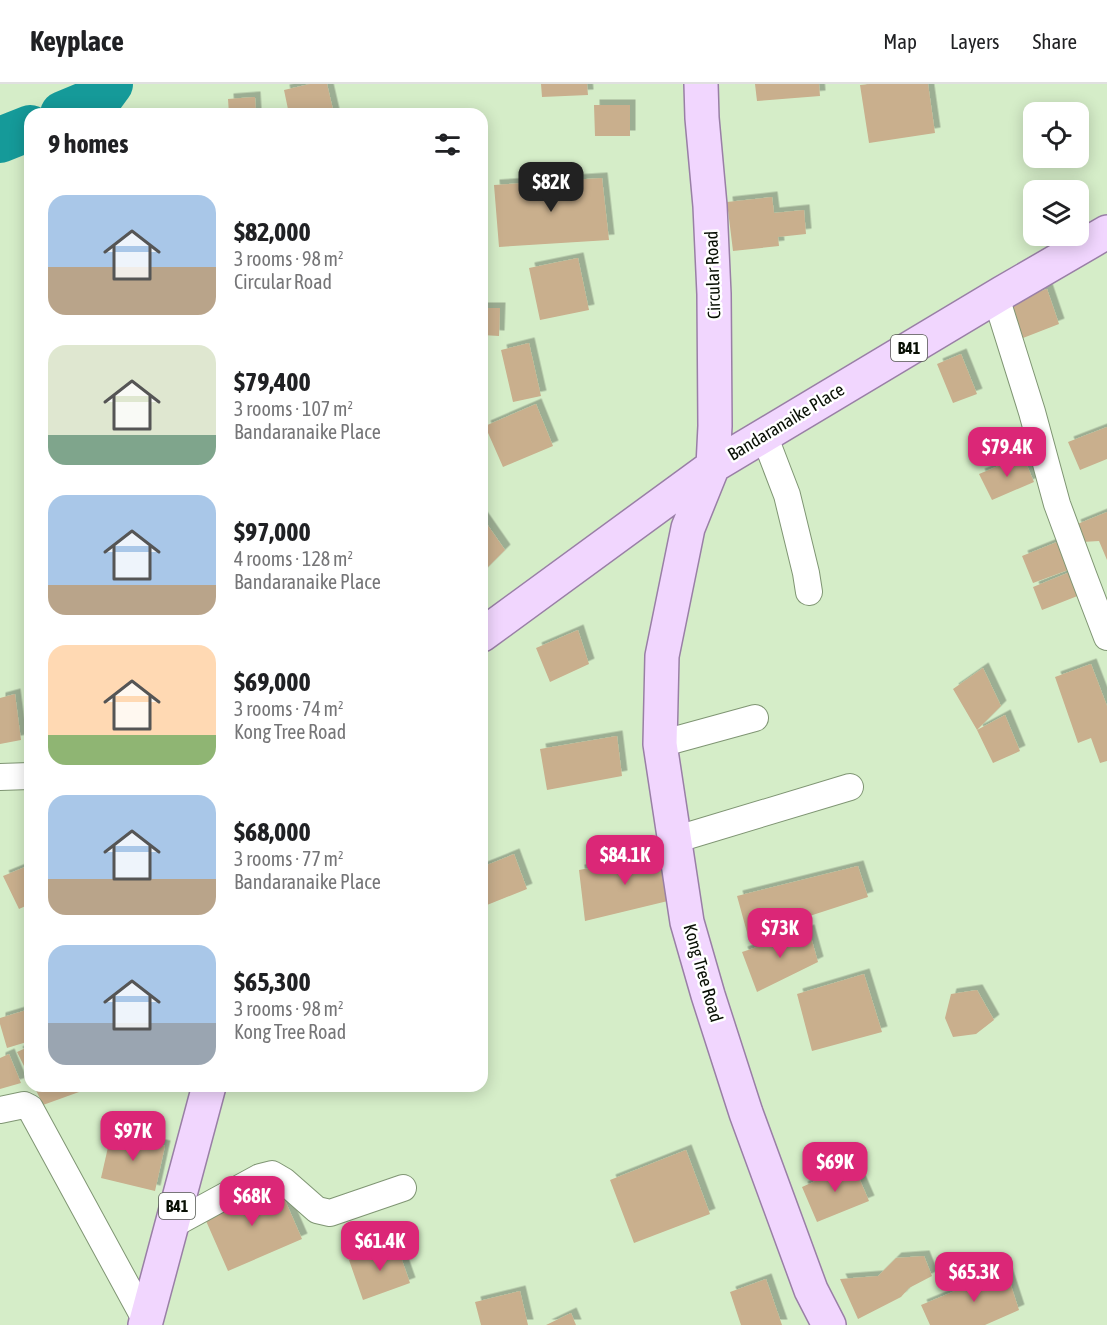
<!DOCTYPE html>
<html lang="en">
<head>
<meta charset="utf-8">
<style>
	:root { --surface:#fff; --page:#f6f6f6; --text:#202124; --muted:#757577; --line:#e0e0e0; --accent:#db2777 }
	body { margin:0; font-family:"Asap Condensed",sans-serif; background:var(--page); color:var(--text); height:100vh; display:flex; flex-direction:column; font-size:22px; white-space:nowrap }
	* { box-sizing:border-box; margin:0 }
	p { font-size:20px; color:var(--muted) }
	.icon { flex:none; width:33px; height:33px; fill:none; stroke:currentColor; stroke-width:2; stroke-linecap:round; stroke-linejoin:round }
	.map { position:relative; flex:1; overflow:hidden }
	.details { position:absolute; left:24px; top:24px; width:464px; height:984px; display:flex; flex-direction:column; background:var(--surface); border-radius:18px; box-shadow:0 3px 15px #0003 }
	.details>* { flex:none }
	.tools { position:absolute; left:1023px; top:18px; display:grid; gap:12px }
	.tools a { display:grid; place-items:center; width:66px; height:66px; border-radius:12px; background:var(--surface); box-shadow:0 3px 15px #0003; font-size:30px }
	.price { position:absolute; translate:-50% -51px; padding:0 14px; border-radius:12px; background:var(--accent); color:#fff; font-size:20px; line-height:39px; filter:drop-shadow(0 2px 3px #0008) }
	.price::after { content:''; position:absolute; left:50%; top:36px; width:18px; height:14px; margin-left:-9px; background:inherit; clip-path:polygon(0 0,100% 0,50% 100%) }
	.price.on { background:#222; color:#fff }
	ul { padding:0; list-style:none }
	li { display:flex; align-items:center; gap:18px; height:150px; padding:0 24px }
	li span { display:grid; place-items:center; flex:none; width:168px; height:120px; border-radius:18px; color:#555 }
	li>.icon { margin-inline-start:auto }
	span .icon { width:72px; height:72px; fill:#fffc; stroke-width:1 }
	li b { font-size:26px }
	h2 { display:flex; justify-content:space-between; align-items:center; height:72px; padding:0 24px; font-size:26px }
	header { display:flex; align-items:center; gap:36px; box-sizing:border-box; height:84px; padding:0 30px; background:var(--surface); border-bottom:2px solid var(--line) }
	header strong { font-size:28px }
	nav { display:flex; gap:33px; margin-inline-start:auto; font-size:21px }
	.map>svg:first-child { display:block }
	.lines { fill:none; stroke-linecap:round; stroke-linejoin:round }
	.river { stroke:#159a99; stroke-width:46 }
	.building { fill:#c9af8d; filter:url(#shadow) }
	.minor-casing { stroke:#7f9573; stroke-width:28 }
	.major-casing { stroke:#997fa6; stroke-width:36 }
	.minor { stroke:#fff; stroke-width:26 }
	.major { stroke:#f1d6fe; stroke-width:33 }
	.labels { text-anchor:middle; stroke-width:5; stroke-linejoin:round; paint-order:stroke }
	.shield { fill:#fff; stroke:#52574f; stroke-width:1.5 }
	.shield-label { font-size:16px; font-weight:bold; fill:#080f04 }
	.street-label { font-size:18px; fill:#080f04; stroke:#fff }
</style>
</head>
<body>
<header>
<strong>Keyplace</strong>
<nav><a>Map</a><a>Layers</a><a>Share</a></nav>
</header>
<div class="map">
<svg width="1107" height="1241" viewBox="0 0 1107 1241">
	<defs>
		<filter id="shadow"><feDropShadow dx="5.5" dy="-5.5" stdDeviation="0" flood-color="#0004"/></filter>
	</defs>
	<rect width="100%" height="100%" fill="#d5edc8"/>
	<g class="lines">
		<path class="river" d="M63 30 99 15 110 0
			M0 56 30 44"/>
	</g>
	<path class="building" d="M310 0H327L334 30H289L284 6Z
		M541 0H587L588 11 542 13Z
		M755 0H819L820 12 757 17Z
		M870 0H928L935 49 869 59 860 1Z
		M255 13 256 30H229L228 15Z
		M594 21H630V52H595Z
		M602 94 609 156 499 163 494 101Z
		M772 113 774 129 804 126 806 150 778 153 779 162 733 167 727 118Z
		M578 174 589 226 540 236 529 184Z
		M1047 205 1059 240 1023 254 1010 218Z
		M482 224H500L499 252 482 251Z
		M529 259 541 312 513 318 501 266Z
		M961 270 977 310 953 319 937 280Z
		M536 320 553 362 503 383 485 342Z
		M1107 343V375L1080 386 1068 358Z
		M1023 372 1034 398 992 416 979 390Z
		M1107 428V476L1099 457 1082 458 1075 441Z
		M482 433 505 466 482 489Z
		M1057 458 1068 486 1033 499 1022 472Z
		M1070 488 1080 511 1042 526 1033 503Z
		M578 546 589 580 550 598 536 564Z
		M1091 580 1107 622V677L1100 679 1091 654 1078 659 1055 593Z
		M983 584 1001 622 977 646 1005 631 1020 667 993 679 977 646 953 605Z
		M15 610 21 656 0 660V614Z
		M617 652 622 692 547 706 540 665Z
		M668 769 672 816 585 837 579 786Z
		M514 770 527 805 482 823V783Z
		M30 781V820L19 825 3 792Z
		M858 782 868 813 748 852 737 812Z
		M809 846 818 878 757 908 742 868Z
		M864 890 882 948 812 967 797 910Z
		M977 906 994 936 976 950 953 953 945 934 951 910Z
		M30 925V957L7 964 0 940V934Z
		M30 962V994L17 968Z
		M9 970 21 999 0 1005V974Z
		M34 1002H77L79 1008 43 1021Z
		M111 1050 165 1062 155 1107 101 1094Z
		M686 1066 710 1130 634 1159 610 1096Z
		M853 1080 869 1117 817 1138 802 1103Z
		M277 1098 302 1155 228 1187 203 1130Z
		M396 1159 410 1199 363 1216 349 1176Z
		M924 1172 932 1192 909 1204 901 1213 858 1235 840 1195 878 1192 896 1174Z
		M1006 1186 1019 1226 985 1241H930L921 1221Z
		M766 1195 782 1241H741L730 1208Z
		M520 1207 528 1241H481L475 1218Z
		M571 1229 576 1241H546Z"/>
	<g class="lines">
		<g class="minor-casing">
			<path id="minor" d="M996 213 1032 328 1057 420 1084 493 1107 553
				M764 351 787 411 806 489 809 508
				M660 660 755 634
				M0 693 30 692
				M674 756 850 703
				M0 1026 24 1021 30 1024 146 1237
				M172 1141 260 1093 272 1090 284 1097 317 1126 330 1129 403 1104"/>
		</g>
		<g class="major-casing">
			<path id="major" d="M701 0 702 34 710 122 714 210 715 342 713 382 688 444 662 572 660 660 687 838 708 911 746 1029 811 1206 829 1241
				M482 551 713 382 1002 209 1107 148
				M145 1241 209 1002"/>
		</g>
		<use href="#minor" class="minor"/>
		<use href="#major" class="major"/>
	</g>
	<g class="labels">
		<g class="shield">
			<rect x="891" y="251" width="36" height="26" rx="4.5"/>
			<rect x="159" y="1109" width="36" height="26" rx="4.5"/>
		</g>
		<g class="shield-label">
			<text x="909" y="270">B41</text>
			<text x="177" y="1128">B41</text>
		</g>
		<g class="street-label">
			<text transform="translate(713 191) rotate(-92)" y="6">Circular Road</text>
			<text transform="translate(786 338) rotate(-31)" y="6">Bandaranaike Place</text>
			<text transform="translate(703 889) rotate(74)" y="6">Kong Tree Road</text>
		</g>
	</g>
</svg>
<div class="tools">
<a><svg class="icon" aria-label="locate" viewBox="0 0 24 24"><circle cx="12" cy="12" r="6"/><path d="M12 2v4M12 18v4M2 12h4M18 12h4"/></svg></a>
<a><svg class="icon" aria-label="layers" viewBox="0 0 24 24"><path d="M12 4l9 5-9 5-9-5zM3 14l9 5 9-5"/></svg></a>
</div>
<b class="price on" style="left:551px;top:129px">$82K</b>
<b class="price" style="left:1007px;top:394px">$79.4K</b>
<b class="price" style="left:625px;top:802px">$84.1K</b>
<b class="price" style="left:780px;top:875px">$73K</b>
<b class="price" style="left:133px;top:1078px">$97K</b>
<b class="price" style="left:835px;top:1109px">$69K</b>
<b class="price" style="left:252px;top:1143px">$68K</b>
<b class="price" style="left:380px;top:1188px">$61.4K</b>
<b class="price" style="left:974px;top:1219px">$65.3K</b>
<section class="details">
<h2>9 homes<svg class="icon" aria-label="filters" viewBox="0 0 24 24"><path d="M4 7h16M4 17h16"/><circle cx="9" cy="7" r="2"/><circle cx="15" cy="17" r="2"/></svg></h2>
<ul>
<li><span style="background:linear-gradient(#a9c7e8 60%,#b9a48a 0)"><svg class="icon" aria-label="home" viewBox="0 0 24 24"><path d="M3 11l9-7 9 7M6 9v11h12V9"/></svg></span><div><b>$82,000</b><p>3 rooms · 98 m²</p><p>Circular Road</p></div></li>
<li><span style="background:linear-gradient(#dfe7d0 75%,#7fa58c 0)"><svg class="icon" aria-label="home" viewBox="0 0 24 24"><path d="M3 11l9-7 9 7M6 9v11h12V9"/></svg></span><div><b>$79,400</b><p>3 rooms · 107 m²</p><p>Bandaranaike Place</p></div></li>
<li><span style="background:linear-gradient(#a9c7e8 75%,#b9a48a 0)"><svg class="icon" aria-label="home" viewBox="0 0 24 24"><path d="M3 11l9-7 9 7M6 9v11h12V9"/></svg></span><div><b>$97,000</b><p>4 rooms · 128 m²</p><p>Bandaranaike Place</p></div></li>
<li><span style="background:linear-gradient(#ffd9b3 75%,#8fb573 0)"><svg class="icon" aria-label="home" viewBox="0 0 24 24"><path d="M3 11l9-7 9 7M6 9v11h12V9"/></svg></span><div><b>$69,000</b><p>3 rooms · 74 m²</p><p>Kong Tree Road</p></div></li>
<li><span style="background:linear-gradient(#a9c7e8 70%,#b9a48a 0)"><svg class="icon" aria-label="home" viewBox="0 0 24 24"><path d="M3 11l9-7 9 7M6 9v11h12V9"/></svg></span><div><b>$68,000</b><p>3 rooms · 77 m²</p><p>Bandaranaike Place</p></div></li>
<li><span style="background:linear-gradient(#a9c7e8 65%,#9aa5b1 0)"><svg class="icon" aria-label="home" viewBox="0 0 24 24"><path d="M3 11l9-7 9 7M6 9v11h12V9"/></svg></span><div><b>$65,300</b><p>3 rooms · 98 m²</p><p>Kong Tree Road</p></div></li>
</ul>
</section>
</div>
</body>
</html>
